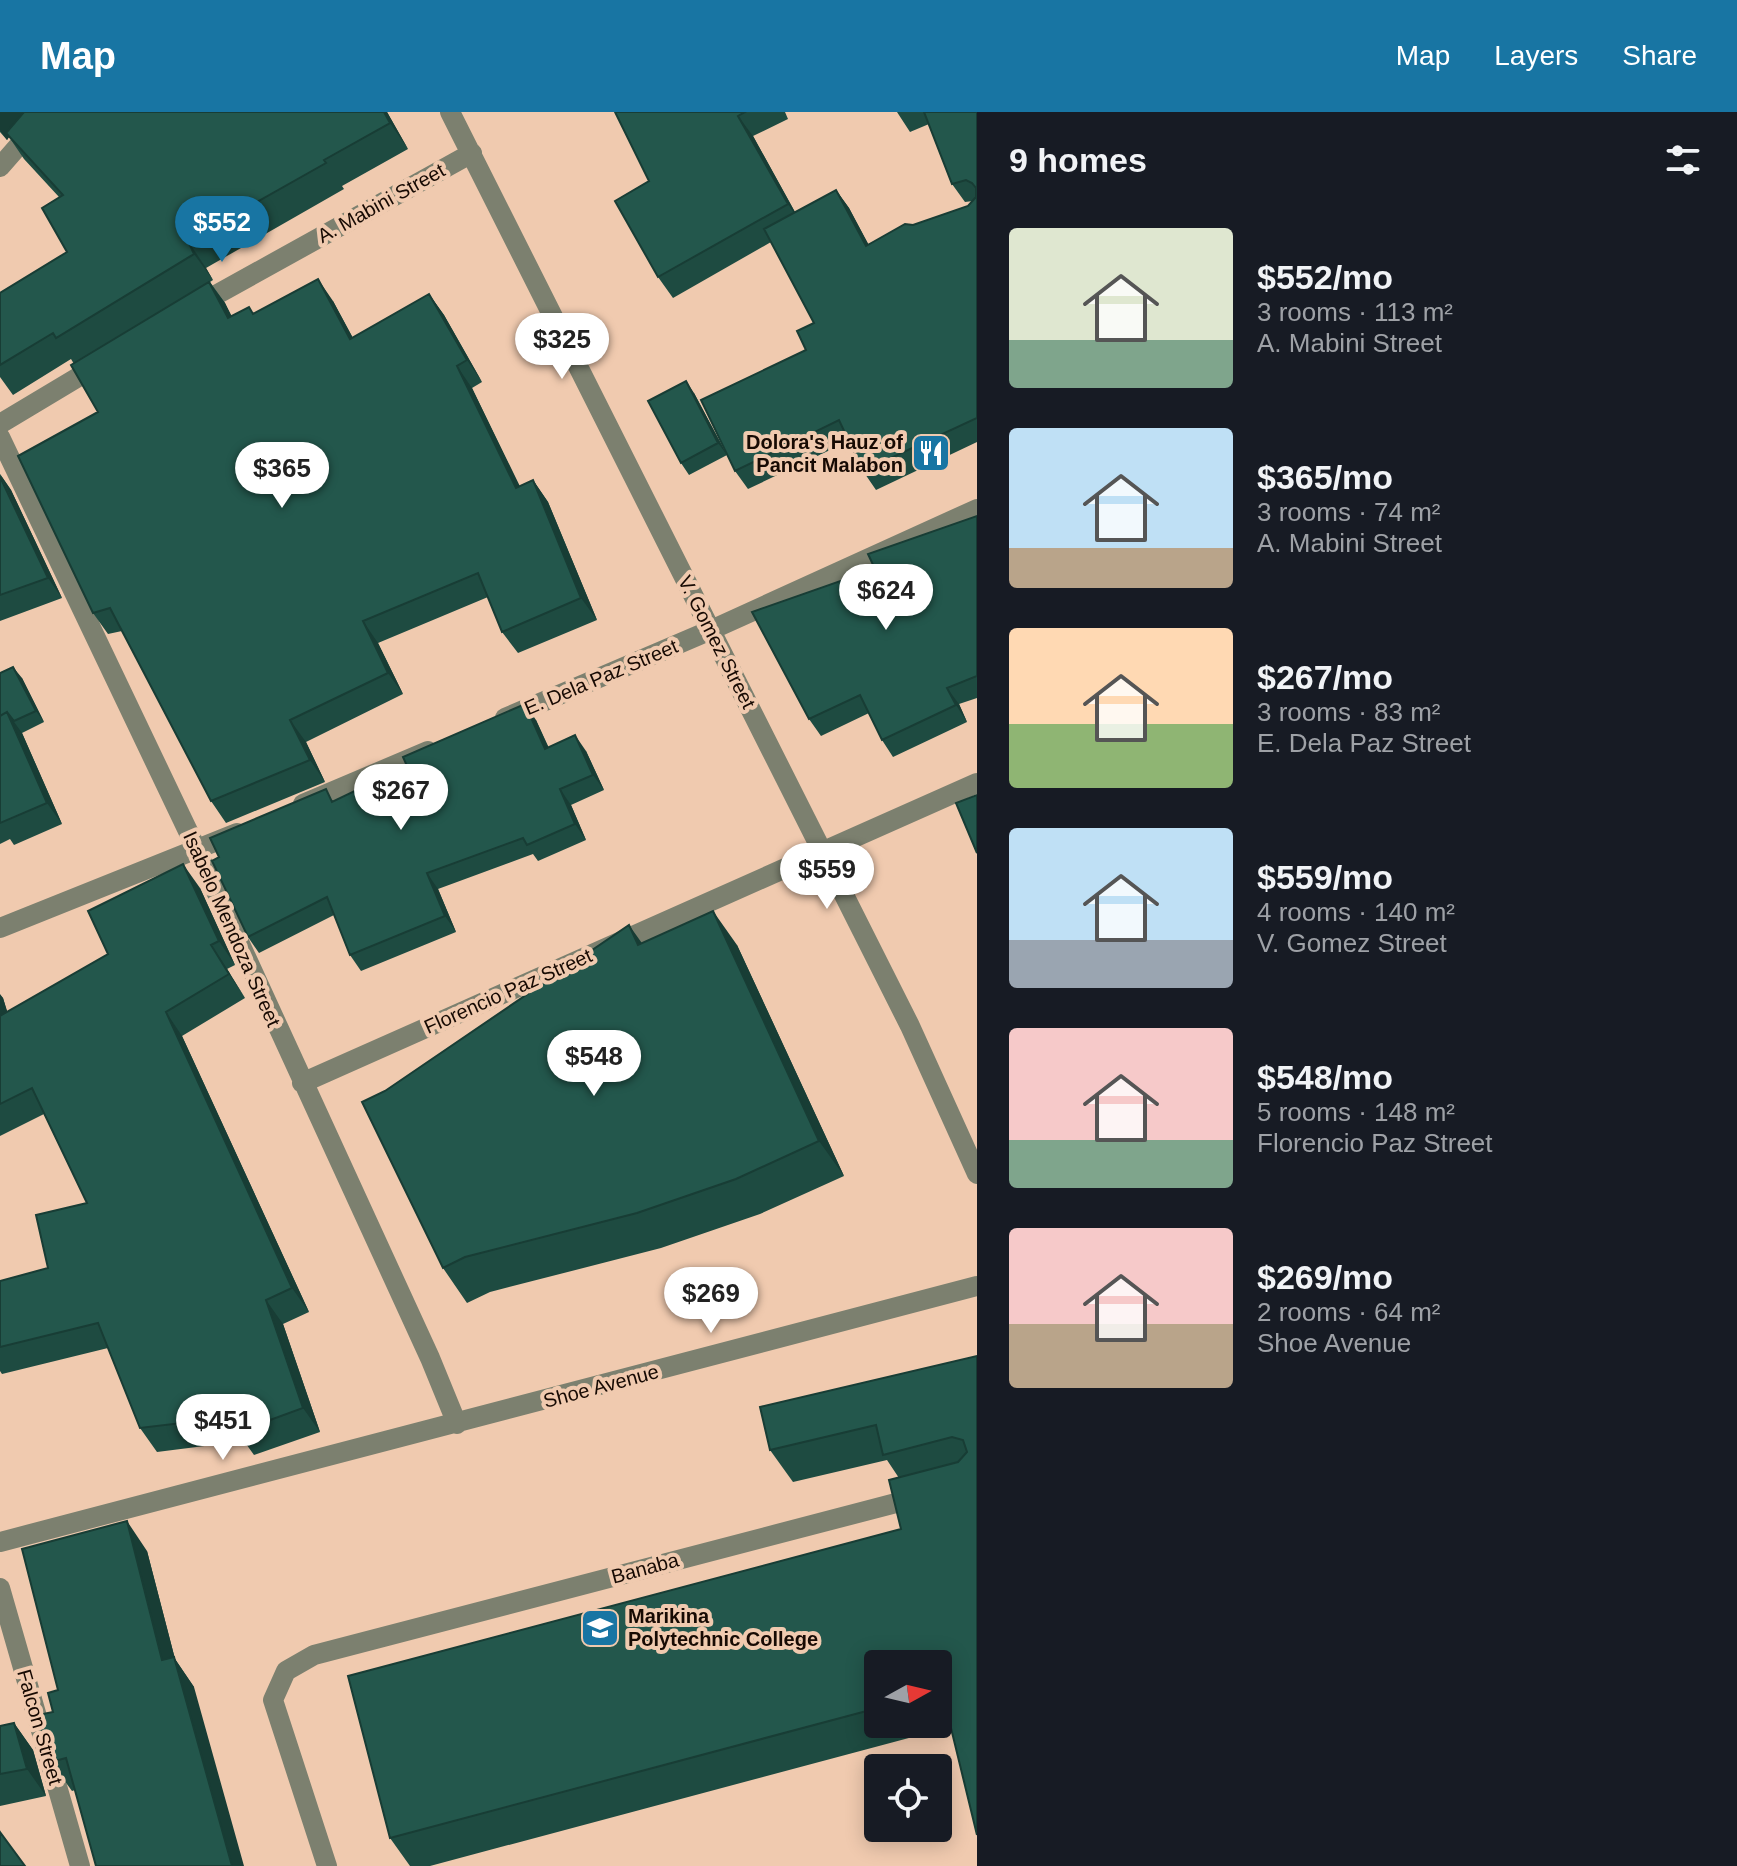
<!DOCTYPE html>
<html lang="en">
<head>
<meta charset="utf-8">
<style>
	:root { --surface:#171b24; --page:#20242c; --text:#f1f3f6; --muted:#9ea1a6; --accent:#1875a3 }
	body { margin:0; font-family:Arial,sans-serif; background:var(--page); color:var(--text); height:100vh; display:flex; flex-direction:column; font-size:30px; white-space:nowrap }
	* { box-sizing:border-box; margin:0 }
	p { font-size:26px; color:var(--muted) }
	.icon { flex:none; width:44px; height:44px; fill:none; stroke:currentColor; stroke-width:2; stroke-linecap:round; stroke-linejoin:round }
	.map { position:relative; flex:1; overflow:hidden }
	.drawer { display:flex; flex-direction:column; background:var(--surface); width:760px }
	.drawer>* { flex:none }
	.needle { width:52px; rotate:82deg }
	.tools { position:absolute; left:864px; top:1538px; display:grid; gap:16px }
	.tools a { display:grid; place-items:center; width:88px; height:88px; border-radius:8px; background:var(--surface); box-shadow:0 4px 20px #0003; font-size:40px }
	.price { position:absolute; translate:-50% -68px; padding:0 18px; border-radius:28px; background:#fff; color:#222; font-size:26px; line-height:52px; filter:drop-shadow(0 2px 4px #0008) }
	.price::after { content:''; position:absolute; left:50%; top:48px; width:24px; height:18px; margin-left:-12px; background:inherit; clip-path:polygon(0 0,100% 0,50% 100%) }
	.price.on { background:var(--accent); color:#fff }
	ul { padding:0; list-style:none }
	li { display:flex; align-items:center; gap:24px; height:200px; padding:0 32px }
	li span { display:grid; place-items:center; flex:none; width:224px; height:160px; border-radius:8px; color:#555 }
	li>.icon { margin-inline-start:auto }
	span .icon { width:96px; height:96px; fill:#fffc; stroke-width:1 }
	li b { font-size:34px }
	h2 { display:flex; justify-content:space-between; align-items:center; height:96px; padding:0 32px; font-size:34px }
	header { display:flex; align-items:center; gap:48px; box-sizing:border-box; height:112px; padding:0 40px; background:var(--accent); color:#fff }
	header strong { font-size:38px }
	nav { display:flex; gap:44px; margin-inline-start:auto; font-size:28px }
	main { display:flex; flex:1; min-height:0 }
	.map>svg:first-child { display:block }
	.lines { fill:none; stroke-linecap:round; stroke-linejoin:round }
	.minor { stroke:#7c806f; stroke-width:20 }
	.wall { fill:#1e4b41; fill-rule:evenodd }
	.shaded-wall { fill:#183d35 }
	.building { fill:#23574c; stroke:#183d35; stroke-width:2 }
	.labels { text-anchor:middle; stroke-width:8; stroke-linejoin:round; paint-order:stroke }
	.street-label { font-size:20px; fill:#170a03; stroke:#f0caaf }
	.poi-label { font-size:20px; font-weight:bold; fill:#170a03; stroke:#f0caaf; text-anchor:end }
</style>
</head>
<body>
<header>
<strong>Map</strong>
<nav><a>Map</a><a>Layers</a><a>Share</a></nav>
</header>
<main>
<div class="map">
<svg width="977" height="1754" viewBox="0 0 977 1754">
	<rect width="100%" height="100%" fill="#f0caaf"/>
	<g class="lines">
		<path class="minor" d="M450 0 910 914 977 1062
			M0 55 48 0
			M196 194 472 41
			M0 312 100 252
			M0 325 197 738 430 1246 457 1312
			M505 606 711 518 977 397
			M303 692 428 639
			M0 816 237 721
			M302 971 977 671
			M0 1430 977 1174
			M0 1476 80 1754
			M327 1754 273 1588 286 1559 314 1543 919 1385"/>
	</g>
	<path class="wall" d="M0 0H387L408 37 342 74 344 77 206 156 213 168 210 170 225 191 231 204 254 202 333 189 353 226 429 182 444 203 482 270 472 276 519 374 533 368 548 390 597 508 518 541 502 520 488 485 378 531 403 582 306 630 325 670 226 711 211 689 122 519 108 522 93 501 98 300 74 252 71 247 13 283 0 265V181L67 140 59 85 24 47 9 25 7 28 0 20Z
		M615 0H785L788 7 753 24 795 100 836 78 849 96 868 132 913 113 968 94 973 89 965 90 952 72 929 12 910 20 897 0H977V330L876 378 863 359 849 329 748 377 735 359 806 238 814 211 771 130 673 186 658 165 649 69Z
		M694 281 727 343 689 363 681 351Z
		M0 362 11 378 62 486 0 509Z
		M977 404V586L959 592 967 610 893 645 882 628 869 601 821 624 809 607Z
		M0 561 22 566 44 610 22 621 62 712 14 733 10 727 0 732Z
		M536 608 549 636 586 639 604 678 571 693 586 728 538 749 533 742 438 777 456 820 361 859 350 843 334 803 259 841 248 825 219 745 334 689Z
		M200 776 235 853 227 857 245 886 182 924 309 1200 283 1212 320 1320 254 1343 244 1329 157 1340 140 1316 108 1236 2 1262 0 1259V1169L48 1156 87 1091 44 1002 0 1024V883L3 886 7 900 108 842Z
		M642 831 737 833 844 1064 760 1102 661 1136 490 1180 467 1191 443 1156 385 979Z
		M977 1244 950 1615 430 1754H410L390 1726 901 1417 899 1366 887 1348 793 1370 770 1338ZM878 1552H938V1612H878Z
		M147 1439 175 1547 194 1575 75 1678 72 1679 51 1650 58 1578Z
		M14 1611 33 1638 46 1684 0 1694V1614Z"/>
	<path class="shaded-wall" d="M0 0H31L6 21 9 25 7 28 0 18Z
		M384 0H387L408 37 390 11Z
		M738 4 753 24 802 113 788 92Z
		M836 78 849 96 879 152 866 134Z
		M188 129 206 156 213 168 194 142Z
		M318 167 333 189 365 249 350 227Z
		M209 170 225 191 244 228 228 206Z
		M429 182 444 203 482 270 467 248Z
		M457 254 472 276 531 397 516 376Z
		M686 269 694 281 727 343 718 331Z
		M0 362 11 378 62 486 48 466Z
		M533 368 548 390 597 508 581 486Z
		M363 509 378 531 403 582 388 561Z
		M13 555 22 566 44 610 36 599Z
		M947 576 959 592 967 610 956 593Z
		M525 592 536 608 556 653 545 637Z
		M7 600 22 621 62 712 47 691Z
		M290 608 306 630 325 670 310 648Z
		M575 623 586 639 604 678 593 663Z
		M560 677 571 693 586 728 575 712Z
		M183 752 200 776 235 853 219 829Z
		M427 761 438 777 456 820 445 804Z
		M713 799 737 833 844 1064 819 1029Z
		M629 813 654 848 638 833Z
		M211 833 227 857 245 886 229 862Z
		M0 882 3 886 16 927 0 904Z
		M166 900 182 924 309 1200 292 1176Z
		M266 1188 283 1212 320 1320 303 1296Z
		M127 1409 147 1439 175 1547 194 1575 244 1754H232L162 1548Z
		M14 1611 33 1638 46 1684 27 1657Z"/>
	<path class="building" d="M24 0H384L390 11 324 48 326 51 188 129 194 142 56 226 53 221 0 253V181L67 140 42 96 63 83 6 21Z
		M615 0H745L738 4 788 92 658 165 615 89 649 69Z
		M924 0H977V306L863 359 839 308 735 359 701 288 806 238 797 219 814 211 764 117 836 78 866 134 905 112 913 113 968 94 976 85V76L972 71 966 68 952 72Z
		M318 167 350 227 429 182 467 248 457 254 516 376 533 368 581 486 502 520 478 461 363 509 388 561 290 608 310 648 211 689 110 496 93 501 18 344 98 300 71 253 209 170 228 206 249 195 253 202Z
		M686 269 718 331 681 351 648 289Z
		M0 365 48 466 0 483Z
		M977 404V564L947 576 956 593 882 628 860 583 809 607 752 500 875 457 868 442Z
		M13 555 36 599 14 609 7 600 0 604V561Z
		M525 592 545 637 575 623 593 663 560 677 575 712 527 733 523 726 427 761 445 804 350 843 327 785 248 825 212 749 219 745 210 726 326 677 332 690 407 654 403 645Z
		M7 600 47 691 0 711V604Z
		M977 683V741L956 691Z
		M183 752 219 829 211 833 229 862 166 900 292 1176 266 1188 303 1296 237 1320 232 1305 140 1316 98 1211 0 1235V1169L48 1156 36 1103 87 1091 32 976 0 992V904L108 842 88 799Z
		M713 799 819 1029 736 1067 637 1101 465 1145 443 1156 362 990 385 979 629 813 638 833Z
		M977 1244V1723L942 1579 938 1580V1552H878V1596L390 1726 348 1564 901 1417 889 1368 958 1350 967 1340 963 1328 952 1325 883 1343 876 1313 770 1338 760 1295Z
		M127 1409 162 1548 174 1545 232 1754H96L66 1646 51 1650 38 1603 53 1600 48 1581 58 1578 22 1437Z
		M14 1611 27 1657 0 1662V1614Z
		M0 1720 25 1754H0Z"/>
	<defs>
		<g id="restaurant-square" transform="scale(2)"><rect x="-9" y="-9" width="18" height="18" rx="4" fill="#1875a3" stroke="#f0caaf"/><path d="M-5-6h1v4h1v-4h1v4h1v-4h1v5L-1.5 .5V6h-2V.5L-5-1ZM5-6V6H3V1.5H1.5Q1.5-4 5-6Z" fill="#fff"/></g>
		<g id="university-square" transform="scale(2)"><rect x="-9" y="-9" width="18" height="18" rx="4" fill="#1875a3" stroke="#f0caaf"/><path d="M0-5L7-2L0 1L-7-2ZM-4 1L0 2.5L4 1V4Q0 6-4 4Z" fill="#fff"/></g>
	</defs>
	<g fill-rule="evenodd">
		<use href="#restaurant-square" x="931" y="341"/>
		<use href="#university-square" x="600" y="1516"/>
	</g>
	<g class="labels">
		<g class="street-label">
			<text transform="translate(381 91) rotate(-29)" y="7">A. Mabini Street</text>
			<text transform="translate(717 530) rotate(63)" y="7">V. Gomez Street</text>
			<text transform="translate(601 565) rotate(-23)" y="7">E. Dela Paz Street</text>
			<text transform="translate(232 817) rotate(66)" y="7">Isabelo Mendoza Street</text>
			<text transform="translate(508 879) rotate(-24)" y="7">Florencio Paz Street</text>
			<text transform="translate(601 1274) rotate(-15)" y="7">Shoe Avenue</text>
			<text transform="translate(645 1456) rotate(-15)" y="7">Banaba</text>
			<text transform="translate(40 1615) rotate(74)" y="7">Falcon Street</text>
		</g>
		<g class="poi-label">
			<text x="903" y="337">Dolora's Hauz of<tspan x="903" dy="23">Pancit Malabon</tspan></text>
			<text x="628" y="1511" text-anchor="start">Marikina<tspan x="628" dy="23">Polytechnic College</tspan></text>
		</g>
	</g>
</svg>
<div class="tools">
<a><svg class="needle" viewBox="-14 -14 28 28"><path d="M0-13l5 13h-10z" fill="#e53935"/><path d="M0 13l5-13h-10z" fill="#9ea1a6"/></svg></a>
<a><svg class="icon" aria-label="locate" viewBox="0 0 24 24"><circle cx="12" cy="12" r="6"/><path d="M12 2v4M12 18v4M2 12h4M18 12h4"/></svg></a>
</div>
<b class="price on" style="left:222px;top:152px">$552</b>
<b class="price" style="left:562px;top:269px">$325</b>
<b class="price" style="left:282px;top:398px">$365</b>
<b class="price" style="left:886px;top:520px">$624</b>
<b class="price" style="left:401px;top:720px">$267</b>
<b class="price" style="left:827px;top:799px">$559</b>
<b class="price" style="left:594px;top:986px">$548</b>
<b class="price" style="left:711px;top:1223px">$269</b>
<b class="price" style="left:223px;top:1350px">$451</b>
</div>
<section class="drawer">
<h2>9 homes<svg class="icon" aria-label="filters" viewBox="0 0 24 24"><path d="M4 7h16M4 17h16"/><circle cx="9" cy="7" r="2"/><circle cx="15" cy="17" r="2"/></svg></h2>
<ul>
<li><span style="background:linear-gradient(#dfe7d0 70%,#7fa58c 0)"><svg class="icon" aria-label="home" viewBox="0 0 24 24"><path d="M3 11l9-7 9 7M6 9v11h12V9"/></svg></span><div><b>$552/mo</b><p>3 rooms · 113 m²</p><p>A. Mabini Street</p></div></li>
<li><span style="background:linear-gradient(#bfe0f5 75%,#b9a48a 0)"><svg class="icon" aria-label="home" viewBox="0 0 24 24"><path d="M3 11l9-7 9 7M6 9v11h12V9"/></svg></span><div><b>$365/mo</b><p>3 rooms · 74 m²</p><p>A. Mabini Street</p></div></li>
<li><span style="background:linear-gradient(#ffd9b3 60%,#8fb573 0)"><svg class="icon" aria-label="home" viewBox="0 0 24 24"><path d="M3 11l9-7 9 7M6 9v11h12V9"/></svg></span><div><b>$267/mo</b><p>3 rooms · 83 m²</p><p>E. Dela Paz Street</p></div></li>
<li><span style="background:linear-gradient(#bfe0f5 70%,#9aa5b1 0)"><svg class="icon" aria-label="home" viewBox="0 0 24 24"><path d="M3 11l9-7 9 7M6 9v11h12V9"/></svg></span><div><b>$559/mo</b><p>4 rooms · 140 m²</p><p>V. Gomez Street</p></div></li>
<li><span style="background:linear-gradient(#f6c9c9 70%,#7fa58c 0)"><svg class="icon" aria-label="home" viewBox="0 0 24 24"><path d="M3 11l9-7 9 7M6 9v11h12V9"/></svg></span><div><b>$548/mo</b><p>5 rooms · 148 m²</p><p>Florencio Paz Street</p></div></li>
<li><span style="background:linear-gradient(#f6c9c9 60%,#b9a48a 0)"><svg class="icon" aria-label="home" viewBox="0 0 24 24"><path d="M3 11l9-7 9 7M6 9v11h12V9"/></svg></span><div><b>$269/mo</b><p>2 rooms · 64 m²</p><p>Shoe Avenue</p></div></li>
</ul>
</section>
</main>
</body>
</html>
